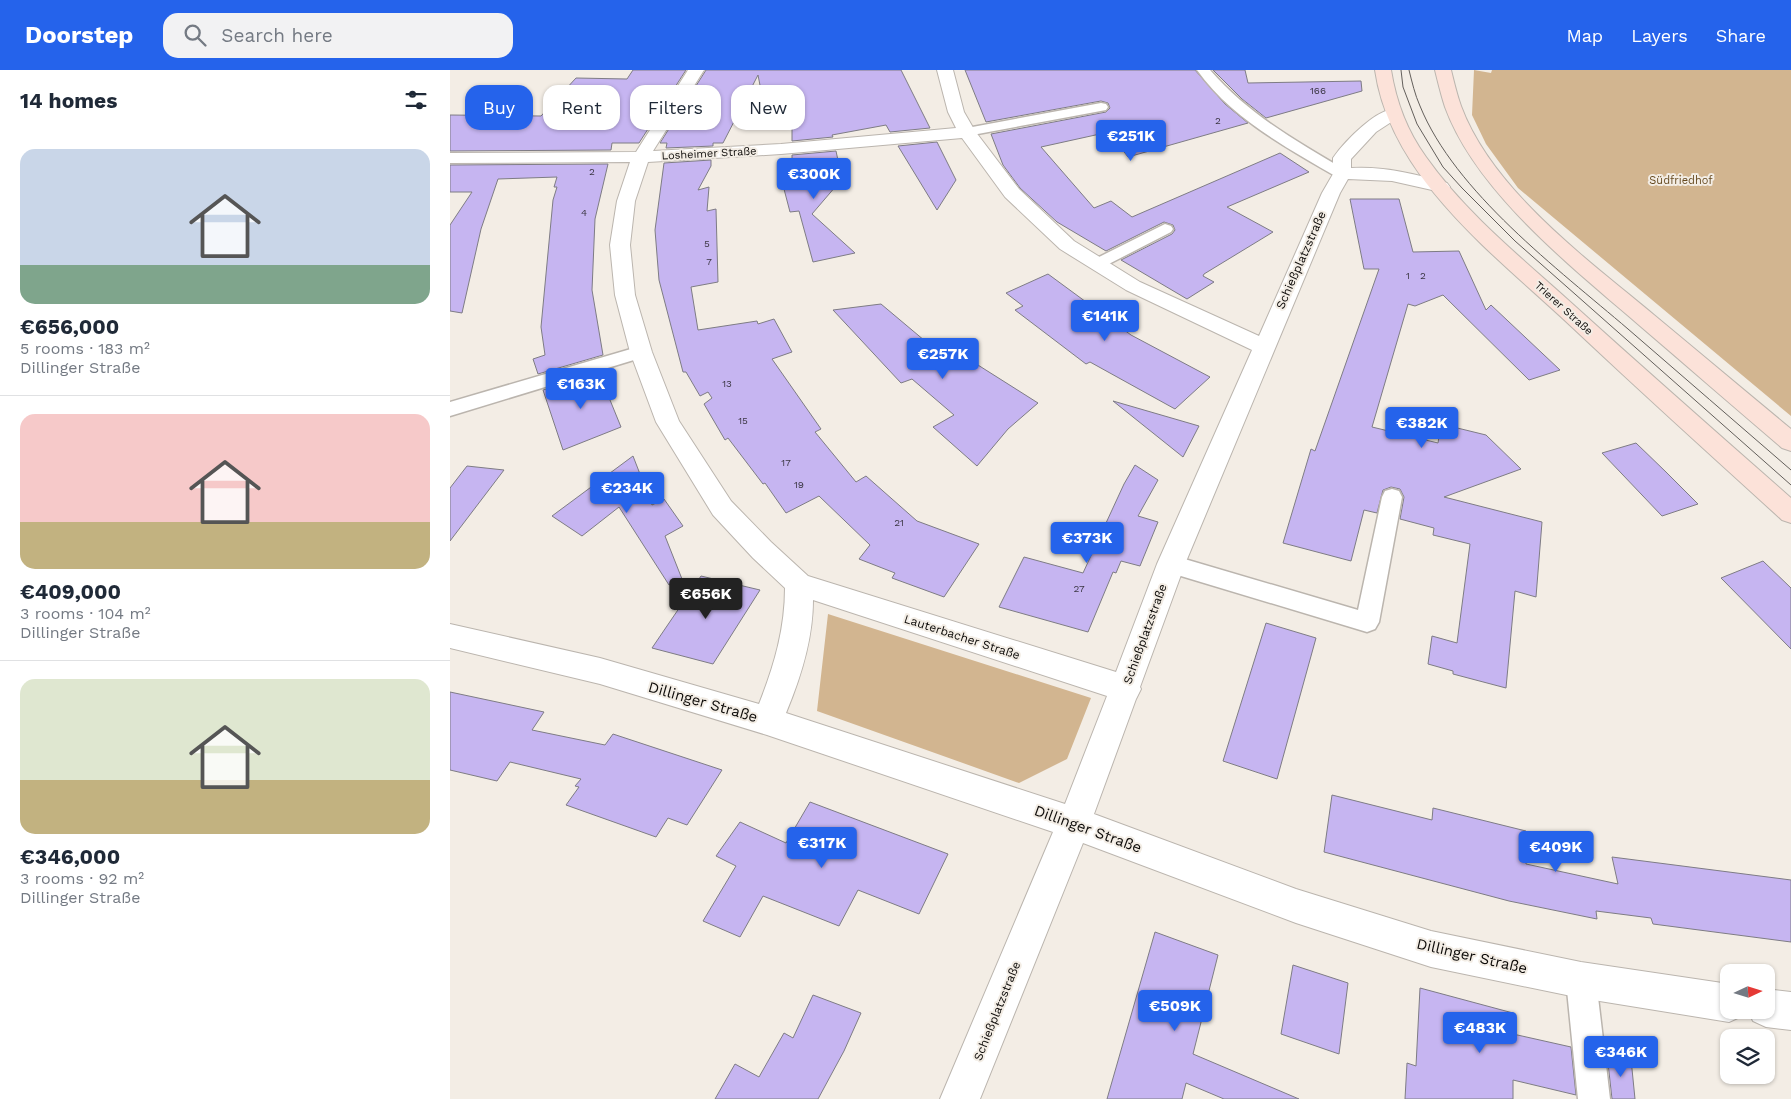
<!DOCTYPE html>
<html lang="en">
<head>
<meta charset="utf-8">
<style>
	:root { --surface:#fff; --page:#f2f2f3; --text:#1f2937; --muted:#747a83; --line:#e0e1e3; --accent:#2563eb }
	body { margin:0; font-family:"Work Sans",sans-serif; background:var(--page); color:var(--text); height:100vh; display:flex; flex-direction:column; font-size:19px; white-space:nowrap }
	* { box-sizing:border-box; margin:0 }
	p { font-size:16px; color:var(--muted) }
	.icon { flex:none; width:28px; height:28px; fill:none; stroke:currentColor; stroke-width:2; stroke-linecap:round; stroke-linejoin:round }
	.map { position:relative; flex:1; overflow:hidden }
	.sheet { display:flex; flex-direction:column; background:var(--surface); width:450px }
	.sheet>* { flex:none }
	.guide { position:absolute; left:15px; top:15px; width:475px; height:45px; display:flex; gap:10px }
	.needle { width:32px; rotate:86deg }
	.fabs { position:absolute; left:1270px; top:894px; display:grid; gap:10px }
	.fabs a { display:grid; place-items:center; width:55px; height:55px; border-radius:10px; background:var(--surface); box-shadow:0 1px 4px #0004; font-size:25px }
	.price { position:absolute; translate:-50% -42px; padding:0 11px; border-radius:5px; background:var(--accent); color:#fff; font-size:16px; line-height:32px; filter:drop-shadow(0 1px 2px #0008) }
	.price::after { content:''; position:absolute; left:50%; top:30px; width:15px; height:11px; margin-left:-8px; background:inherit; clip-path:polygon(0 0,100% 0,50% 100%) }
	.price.active { background:#222; color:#fff }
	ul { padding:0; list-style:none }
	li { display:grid; align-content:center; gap:10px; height:265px; padding:0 20px }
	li+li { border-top:1px solid var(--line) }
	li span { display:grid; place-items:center; height:155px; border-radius:15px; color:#555 }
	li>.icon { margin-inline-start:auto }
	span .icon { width:90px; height:90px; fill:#fffc; stroke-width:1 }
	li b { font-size:21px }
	h2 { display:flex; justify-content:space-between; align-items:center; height:60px; padding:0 20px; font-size:21px }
	.tag { padding:0 18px; border-radius:15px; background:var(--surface); box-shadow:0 1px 4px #0004; font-size:18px; line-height:45px }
	.tag.active { background:var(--accent); color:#fff }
	header { display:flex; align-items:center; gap:30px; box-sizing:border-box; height:70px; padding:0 25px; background:var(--accent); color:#fff }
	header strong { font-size:24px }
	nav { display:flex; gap:28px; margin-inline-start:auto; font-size:18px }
	.search { width:350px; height:45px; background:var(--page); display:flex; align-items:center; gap:12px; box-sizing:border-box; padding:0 18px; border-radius:15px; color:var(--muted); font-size:19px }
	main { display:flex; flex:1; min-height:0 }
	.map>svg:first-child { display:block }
	.green { fill:#d2b590 }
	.building { fill:#c6b5f1; stroke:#7e7c84 }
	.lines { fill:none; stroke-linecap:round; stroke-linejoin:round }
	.lane-casing { stroke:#bbb5ae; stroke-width:3 }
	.street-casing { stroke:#bbb5ae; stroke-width:2 }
	.secondary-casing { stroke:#bbb5ae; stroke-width:2 }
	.lane { fill:#fff; fill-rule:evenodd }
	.street { fill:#fff; fill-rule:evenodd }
	.secondary { fill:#fce2d9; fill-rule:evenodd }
	.tram { stroke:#635f5b; stroke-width:1 }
	.labels { text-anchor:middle; stroke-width:4; stroke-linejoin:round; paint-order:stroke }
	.number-label { font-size:10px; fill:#3b3643 }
	.far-street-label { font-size:11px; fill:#0d0b09; stroke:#f3ede5 }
	.far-park-label { font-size:11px; fill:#664a20; stroke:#f3ede5 }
	.street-label { font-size:12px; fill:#0d0b09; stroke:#f3ede5 }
	.near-street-label { font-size:15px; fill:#0d0b09; stroke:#f3ede5 }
</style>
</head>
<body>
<header>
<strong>Doorstep</strong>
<div class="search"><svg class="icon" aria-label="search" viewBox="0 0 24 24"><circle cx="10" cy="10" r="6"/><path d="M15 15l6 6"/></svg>Search here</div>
<nav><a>Map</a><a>Layers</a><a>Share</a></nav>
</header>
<main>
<section class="sheet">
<h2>14 homes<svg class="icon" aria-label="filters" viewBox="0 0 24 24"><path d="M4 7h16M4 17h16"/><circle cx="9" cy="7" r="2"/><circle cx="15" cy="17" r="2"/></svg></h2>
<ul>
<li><span style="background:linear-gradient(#c9d6e8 75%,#7fa58c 0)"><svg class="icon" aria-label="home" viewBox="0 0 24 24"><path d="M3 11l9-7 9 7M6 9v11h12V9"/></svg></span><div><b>€656,000</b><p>5 rooms · 183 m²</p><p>Dillinger Straße</p></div></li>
<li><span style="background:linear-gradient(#f6c9c9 70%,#c2b280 0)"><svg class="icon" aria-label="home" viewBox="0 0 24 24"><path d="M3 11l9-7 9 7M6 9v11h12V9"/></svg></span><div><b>€409,000</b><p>3 rooms · 104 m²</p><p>Dillinger Straße</p></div></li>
<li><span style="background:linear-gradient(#dfe7d0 65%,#c2b280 0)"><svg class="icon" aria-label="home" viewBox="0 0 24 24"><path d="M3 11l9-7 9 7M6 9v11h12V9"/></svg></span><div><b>€346,000</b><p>3 rooms · 92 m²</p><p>Dillinger Straße</p></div></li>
</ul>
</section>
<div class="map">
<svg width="1341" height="1029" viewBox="0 0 1341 1029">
	<rect width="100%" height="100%" fill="#f3ede5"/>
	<path class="green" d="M1024 0 1041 3 1042 0H1341V346L1068 118 1036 74 1022 45Z
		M378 544 641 628 617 689 569 713 367 641Z"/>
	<path class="building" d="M183 0H236L189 73H162L161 80 0 81V45L91 46 126 8 177 9Z
		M256 0H451L480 58 440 62 436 55 382 65 383 67 342 71V41H315L308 5 273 73H263V76L216 78 217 73H210Z
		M515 0H745L775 34 798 53 678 87 659 62 591 77 644 138 661 131 682 147 830 83 859 102 777 137 823 162 754 204 753 206 764 212 737 229 671 190 722 164 725 160 723 155 714 152 656 181 607 152 570 118 553 95 541 64 656 42 660 38 658 33 651 31 536 52Z
		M763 0H795L798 13 911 11 912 21 816 48 792 29Z
		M487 72 506 110 487 140 448 76Z
		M386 81 392 109 362 144 405 183 363 192 349 141 340 142 329 100 342 97V85Z
		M261 90V96L248 120 259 117 257 141 266 139 268 212 241 217 248 260 307 251 308 254 324 249 342 282 322 289 371 359 365 362 406 412 416 406 467 451 529 474 494 527 442 508 445 503 409 489 420 475 369 426 336 443 315 413 313 414 278 368 275 370 254 334 262 328 258 322 250 326 236 302H233L209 210 205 160 214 93Z
		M158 94 145 149 142 220 153 285 88 304 83 289 95 285 91 257 103 130 107 117H104L107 107 48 109 31 159 12 243 0 241V155L22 122H0V95Z
		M900 129H949L963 182 1009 181 1036 240 1041 235 1110 300 1079 310 993 225 965 236 958 234 922 357 988 373 991 354 1036 365 1071 399 994 427 1092 452 1086 527 1065 521 1056 618 1003 604V601L978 594 982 566 1007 573 1020 474 983 465 984 458 950 449 954 427 950 419 941 417 933 420 927 443 914 440 901 491 833 473 861 379 865 381 929 199H914Z
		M598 204 681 265 760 307 725 339 640 292 636 294 565 240 573 236 556 223Z
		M431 234 481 276 490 271 588 333 558 359 527 396 483 357 504 345 462 309 451 313 383 240Z
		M149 303 171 357 113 380 93 320Z
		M663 331 749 356 733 387Z
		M1186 373 1216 402 1248 434 1212 446 1152 383Z
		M183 386 202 435 214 429 233 456 215 466 232 509 219 515 169 437 132 466 102 446Z
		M685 395 708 410 688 446 708 452 690 496 671 491 666 503 663 502 638 562 549 537 574 487 633 503 674 414Z
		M17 396 54 400 0 471V418Z
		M1313 491 1341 518V579L1271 508Z
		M251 506 310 520 263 594 202 578Z
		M816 553 866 568 827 709 773 691Z
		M0 622 94 642 82 660 155 675 163 664 272 700 237 755 218 748 206 767 116 735 129 717 125 716 131 709 60 692 47 711 0 700Z
		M882 725 982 750 983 738 1076 761V794L1168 814 1162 787 1341 810V872L1203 854 1201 848 1146 841 1147 849 1059 831 874 782Z
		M360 732 498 784 469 844 408 820 389 856 313 826 290 867 253 851 286 796 266 786 290 752 336 773Z
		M705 862 768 885 743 984 849 1029H774L736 1013 732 1029H657Z
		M843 895 898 913 889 984 831 964Z
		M970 918 1063 943V964L1121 977 1126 1025 1063 1010V1029H955L957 993 966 996Z
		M363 925 411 943 394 981 368 1029H265L285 994 309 1007 334 963 343 968Z
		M1157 984 1181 989 1185 1029H1162Z"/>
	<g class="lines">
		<g class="lane-casing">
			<path id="lane" d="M747 0H760C798 44 847 72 897 101L899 104 897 107H887C837 78 781 48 747 0Z
				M651 33 656 34 658 37 656 40 517 66 510 62 517 58Z
				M715 154 721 156 723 159 721 162 653 197H641L639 194 641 191Z
				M191 276 197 278 200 282 197 286 0 346V332Z
				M942 419 949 421 952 427 929 552 925 559 917 562 721 503 713 500 710 494 713 488 721 485 908 540 932 427 935 421Z
				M1131 895 1142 899 1146 910 1160 1029H1128L1116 910 1120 899Z"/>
		</g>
		<g class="street-casing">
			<path id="street" d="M238 0H254L203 81 331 74 506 58 498 42 487 0H503L514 42 525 61 569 119 624 171 690 212 809 266 872 123 883 104V88C894 72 929 35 949 39L951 43 949 47 926 62 901 89V98C934 96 966 104 997 113L1000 117 997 121 991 122 942 111 898 109 890 123 735 494 690 617 691 619 686 629 644 744 846 819 981 861 1131 892 1279 914V940H1295L1292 946 1279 952 1131 928 981 897 846 853 633 773 530 1029H490L603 762 317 665 150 614 0 578V554L150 588 309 634C324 596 335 559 335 518L303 488 263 445 206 352 180 282 165 225 160 175 167 131 180 92 0 93V83L186 82ZM512 68 555 127 610 179 676 220 802 280 707 494 666 602 358 506 321 472 281 431 229 351 202 282 185 225 180 175 185 131 198 92 331 84ZM363 530 657 626 615 734 336 643C351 607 363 569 363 530Z
				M1316 919 1341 922V960L1316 957 1303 951 1298 940H1316Z"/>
		</g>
		<g class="secondary-casing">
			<path id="secondary" d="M925 0H941C946 31 957 61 976 87 1015 142 1068 185 1117 229 1191 296 1266 362 1341 428V453L1332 450C1262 386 1192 323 1123 258 1048 187 941 110 925 0Z
				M985 0H1001C1004 12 1007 25 1011 36 1042 120 1138 190 1204 245 1250 283 1295 321 1341 359V381L1332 378C1284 337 1237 296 1189 255 1122 197 1026 122 995 37 991 25 988 12 985 0Z"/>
		</g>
		<use href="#lane" class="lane"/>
		<use href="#street" class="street"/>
		<use href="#secondary" class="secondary"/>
		<path class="tram" d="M951 0 953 17 967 54 993 97 1012 118 1065 171 1341 415
			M959 0C962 12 965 25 970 36 1005 122 1108 199 1178 259 1232 306 1287 353 1341 400"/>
	</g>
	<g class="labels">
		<g class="number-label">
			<text x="868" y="24">166</text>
			<text x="768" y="54">2</text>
			<text x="142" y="105">2</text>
			<text x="134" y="146">4</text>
			<text x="257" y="177">5</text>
			<text x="259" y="195">7</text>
			<text x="958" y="209">1</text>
			<text x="973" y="209">2</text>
			<text x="277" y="317">13</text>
			<text x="293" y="354">15</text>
			<text x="336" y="396">17</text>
			<text x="349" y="418">19</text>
			<text x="449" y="456">21</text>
			<text x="629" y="522">27</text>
		</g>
		<g class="far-street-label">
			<text transform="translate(259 83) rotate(-3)" y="4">Losheimer Straße</text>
			<text transform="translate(1114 238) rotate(42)" y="4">Trierer Straße</text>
		</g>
		<g class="far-park-label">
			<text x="1231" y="114">Südfriedhof</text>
		</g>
		<g class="street-label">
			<text transform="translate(851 190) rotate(-66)" y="4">Schießplatzstraße</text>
			<text transform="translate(695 564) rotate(-70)" y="4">Schießplatzstraße</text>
			<text transform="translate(512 567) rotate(18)" y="4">Lauterbacher Straße</text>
			<text transform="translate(547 941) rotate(-68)" y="4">Schießplatzstraße</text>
		</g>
		<g class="near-street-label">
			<text transform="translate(253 632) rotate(16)" y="5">Dillinger Straße</text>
			<text transform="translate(638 759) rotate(20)" y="5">Dillinger Straße</text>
			<text transform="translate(1022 886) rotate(13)" y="5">Dillinger Straße</text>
		</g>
	</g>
</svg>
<div class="fabs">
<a><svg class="needle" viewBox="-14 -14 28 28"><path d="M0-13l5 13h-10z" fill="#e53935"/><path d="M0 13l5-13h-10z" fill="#747a83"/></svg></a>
<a><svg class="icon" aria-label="layers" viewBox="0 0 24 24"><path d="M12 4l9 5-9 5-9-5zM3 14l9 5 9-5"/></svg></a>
</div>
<b class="price" style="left:681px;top:92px">€251K</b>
<b class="price" style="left:364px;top:130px">€300K</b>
<b class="price" style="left:655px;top:272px">€141K</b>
<b class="price" style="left:493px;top:310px">€257K</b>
<b class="price" style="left:131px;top:340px">€163K</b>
<b class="price" style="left:972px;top:379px">€382K</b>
<b class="price" style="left:177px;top:444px">€234K</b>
<b class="price" style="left:637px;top:494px">€373K</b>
<b class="price active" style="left:256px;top:550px">€656K</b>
<b class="price" style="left:372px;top:799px">€317K</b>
<b class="price" style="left:1106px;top:803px">€409K</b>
<b class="price" style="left:725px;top:962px">€509K</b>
<b class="price" style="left:1030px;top:984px">€483K</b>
<b class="price" style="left:1171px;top:1008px">€346K</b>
<div class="guide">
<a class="tag active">Buy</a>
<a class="tag">Rent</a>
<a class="tag">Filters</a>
<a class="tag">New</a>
</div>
</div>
</main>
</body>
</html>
